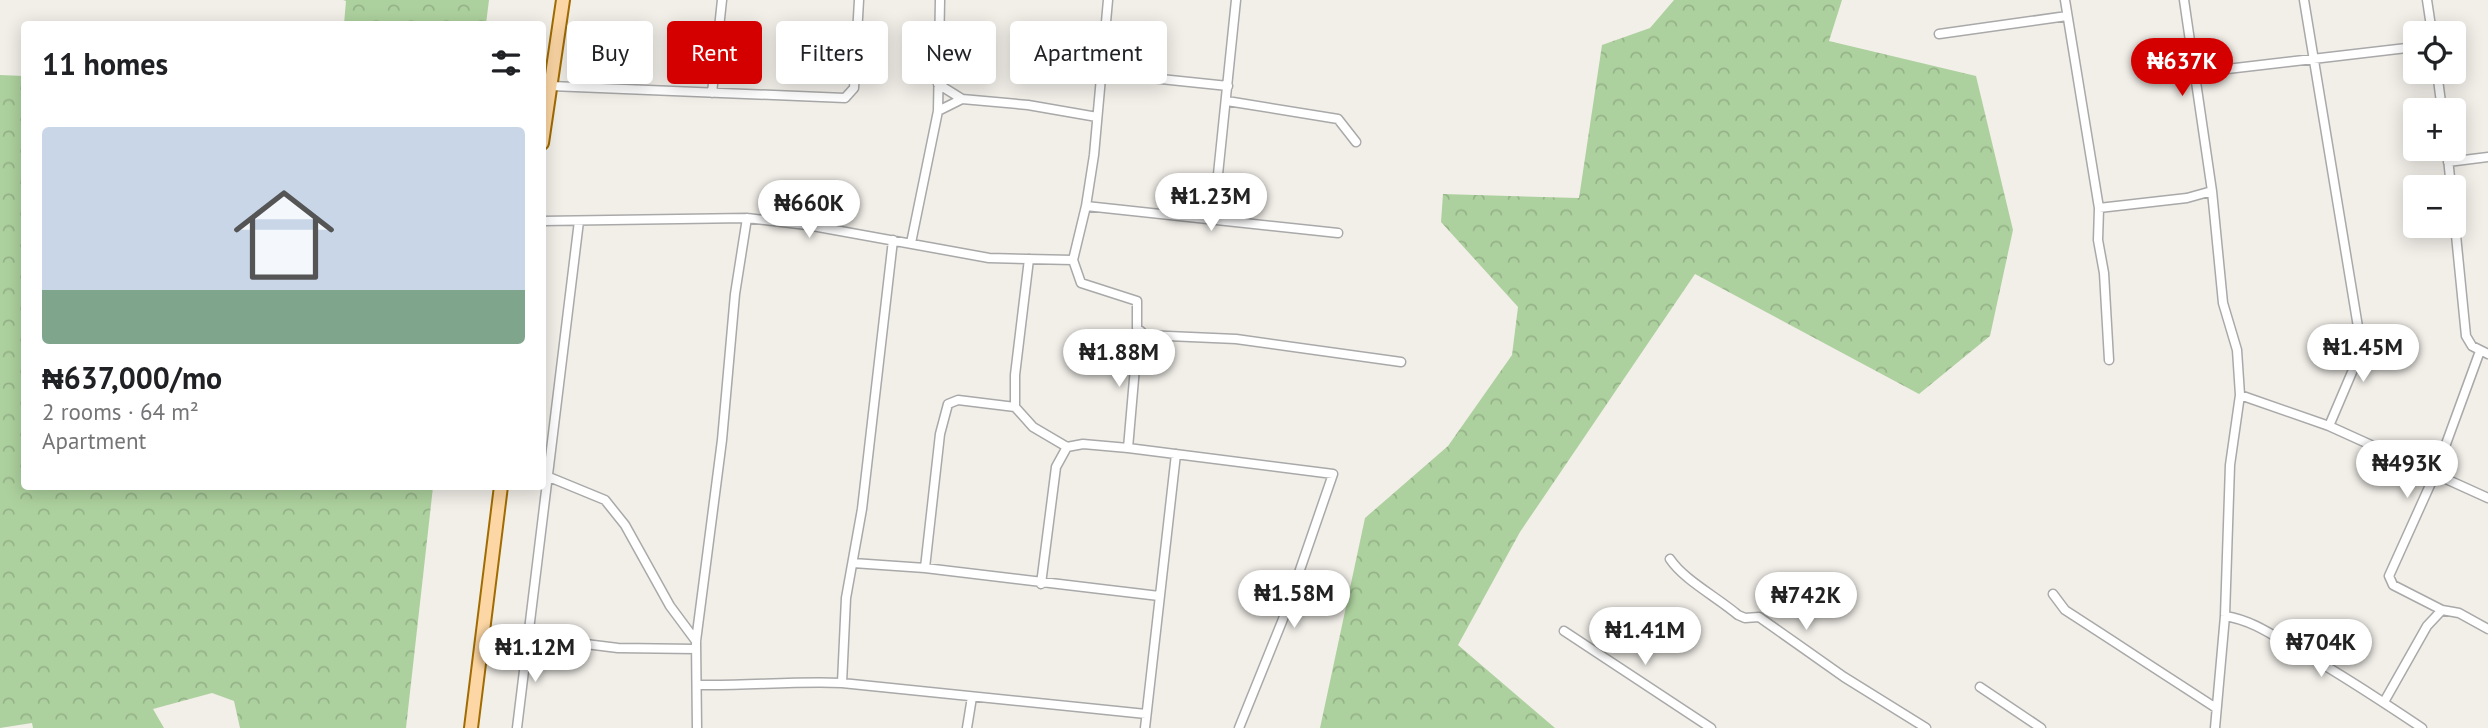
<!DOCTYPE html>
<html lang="en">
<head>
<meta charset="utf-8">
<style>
	:root { --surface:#fff; --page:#f6f6f6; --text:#202124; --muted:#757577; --line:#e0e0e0; --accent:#d40000 }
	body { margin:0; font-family:"PT Sans",sans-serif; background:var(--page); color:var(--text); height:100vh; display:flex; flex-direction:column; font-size:26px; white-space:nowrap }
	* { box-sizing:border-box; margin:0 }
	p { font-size:23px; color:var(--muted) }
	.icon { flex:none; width:38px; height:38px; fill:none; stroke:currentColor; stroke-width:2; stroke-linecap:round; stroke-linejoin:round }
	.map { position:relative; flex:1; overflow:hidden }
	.drawer { position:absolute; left:21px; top:21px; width:525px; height:469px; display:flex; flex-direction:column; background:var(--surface); border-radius:7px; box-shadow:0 4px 18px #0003 }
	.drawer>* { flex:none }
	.banner { position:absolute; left:567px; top:21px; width:665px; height:63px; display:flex; gap:14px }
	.fabs { position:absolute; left:2403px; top:21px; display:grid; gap:14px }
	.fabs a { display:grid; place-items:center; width:63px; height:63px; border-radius:7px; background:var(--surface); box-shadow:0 4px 18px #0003; font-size:35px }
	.price { position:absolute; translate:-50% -60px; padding:0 16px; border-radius:24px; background:#fff; color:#222; font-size:23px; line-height:46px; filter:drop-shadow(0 2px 4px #0008) }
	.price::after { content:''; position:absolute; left:50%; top:42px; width:21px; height:16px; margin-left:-10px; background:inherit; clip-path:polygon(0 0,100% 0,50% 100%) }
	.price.selected { background:var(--accent); color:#fff }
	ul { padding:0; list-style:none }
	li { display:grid; align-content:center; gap:14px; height:371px; padding:0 21px }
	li+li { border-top:2px solid var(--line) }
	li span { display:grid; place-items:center; height:217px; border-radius:7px; color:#555 }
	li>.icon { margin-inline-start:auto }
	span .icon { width:126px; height:126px; fill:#fffc; stroke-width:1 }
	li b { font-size:30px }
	h2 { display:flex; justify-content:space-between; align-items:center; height:84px; padding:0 21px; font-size:30px }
	.tag { padding:0 24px; border-radius:7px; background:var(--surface); box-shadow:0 4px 18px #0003; font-size:24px; line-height:63px }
	.tag.selected { background:var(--accent); color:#fff }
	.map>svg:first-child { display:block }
	.forest { fill:url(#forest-crowns) }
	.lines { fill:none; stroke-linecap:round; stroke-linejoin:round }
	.street-casing { stroke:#a9a9a9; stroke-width:11 }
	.primary-casing { stroke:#a06b00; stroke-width:16 }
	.street { stroke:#fff; stroke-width:8 }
	.primary { stroke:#fcd6a4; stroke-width:12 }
</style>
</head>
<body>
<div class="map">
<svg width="2488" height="728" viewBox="0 0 2488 728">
	<defs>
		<pattern id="forest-crowns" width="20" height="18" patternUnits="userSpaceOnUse" patternTransform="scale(1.75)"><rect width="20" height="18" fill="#add19e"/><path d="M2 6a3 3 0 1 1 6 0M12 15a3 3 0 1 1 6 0" fill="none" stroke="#95b388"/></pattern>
	</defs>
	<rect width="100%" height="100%" fill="#f2efe9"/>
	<path class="forest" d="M343 0H489L486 24H344L346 1Z
		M1674 0H1842L1829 41 1976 76 2013 230 1990 336 1919 394 1695 274 1520 532 1458 645 1555 728H1320L1365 518 1448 446 1512 355 1518 307 1441 222 1443 194 1579 198 1602 45 1650 28Z
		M0 75 24 76V486L433 487 406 728H240L234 701 212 693 153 709 164 728H33L32 723 0 728Z"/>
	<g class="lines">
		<g class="street-casing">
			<path id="street" d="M1108 0 1094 155 1086 206 1073 260 1081 283 1137 301V328L1145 335 1236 339 1401 362
				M2065 0 2099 208
				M2184 0 2212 191 2223 303 2237 350 2240 395 2230 465 2225 616 2215 728
				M2304 0 2359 333 2358 358 2329 426
				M2427 0 2432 33
				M1939 34 2067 16
				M2437 72 2442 110
				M1103 73 1228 86
				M2193 73 2415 47
				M938 84 962 99
				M551 86 845 98 854 88 859 0
				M712 93 722 0
				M1227 101 1338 119 1356 142
				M938 111 962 99 1028 105 1097 117
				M2447 149 2451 187
				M2448 162 2488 157
				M1086 206 1338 233
				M2454 215 2466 336 2472 346 2488 354
				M1210 219 1217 184 1236 0
				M542 221 747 218 807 225 989 258 1073 260
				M911 243 938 111 940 0
				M1029 259 1015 375V407L1033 427 1067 447
				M2109 360 2104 273 2098 240 2099 208 2187 198 2212 191
				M2240 395 2329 426 2488 498
				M1128 448 1138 333
				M549 477 605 500 625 525 670 606 696 641
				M1670 559C1684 580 1717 597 1738 615L1745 618 1759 617 1844 677 1926 728
				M853 563 925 568 1159 596
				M925 568 940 434 948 404 958 400 1015 407
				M1041 584 1056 467 1067 447 1083 444 1128 448 1333 474 1283 619 1239 728
				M2053 594 2065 610 2216 708
				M2442 610 2393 585 2389 576 2435 474 2480 351
				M2225 616C2251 620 2271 634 2293 647 2338 672 2380 700 2422 728
				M1564 631 1711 728
				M529 637 618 648 696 649
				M842 683 846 598 862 509 893 240
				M698 685C747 686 794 681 842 683L1146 714
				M1980 687 2041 728
				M2384 702 2427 626 2442 610 2459 613 2488 629
				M517 728 579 221
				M697 728 696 641 722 440 735 294 747 218
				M967 728 972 697
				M1145 728 1176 454"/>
		</g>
		<g class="primary-casing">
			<path id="primary" d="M542 143 563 0
				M471 728 501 486"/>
		</g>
		<use href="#street" class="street"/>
		<use href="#primary" class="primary"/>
	</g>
</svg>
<div class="fabs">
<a><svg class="icon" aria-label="locate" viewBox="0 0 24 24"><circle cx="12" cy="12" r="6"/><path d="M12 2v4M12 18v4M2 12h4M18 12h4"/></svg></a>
<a>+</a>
<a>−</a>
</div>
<b class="price selected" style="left:2182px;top:98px">₦637K</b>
<b class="price" style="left:1211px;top:233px">₦1.23M</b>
<b class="price" style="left:809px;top:240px">₦660K</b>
<b class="price" style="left:2363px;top:384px">₦1.45M</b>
<b class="price" style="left:1119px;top:389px">₦1.88M</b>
<b class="price" style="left:2407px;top:500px">₦493K</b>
<b class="price" style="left:1294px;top:630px">₦1.58M</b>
<b class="price" style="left:1806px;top:632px">₦742K</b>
<b class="price" style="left:1645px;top:667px">₦1.41M</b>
<b class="price" style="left:2321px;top:679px">₦704K</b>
<b class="price" style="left:535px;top:684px">₦1.12M</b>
<div class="banner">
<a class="tag">Buy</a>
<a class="tag selected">Rent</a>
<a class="tag">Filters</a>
<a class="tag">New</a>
<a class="tag">Apartment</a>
</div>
<section class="drawer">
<h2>11 homes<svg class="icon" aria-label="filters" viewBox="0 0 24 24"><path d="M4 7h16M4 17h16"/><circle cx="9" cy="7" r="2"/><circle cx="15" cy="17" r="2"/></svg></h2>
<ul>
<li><span style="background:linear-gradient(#c9d6e8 75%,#7fa58c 0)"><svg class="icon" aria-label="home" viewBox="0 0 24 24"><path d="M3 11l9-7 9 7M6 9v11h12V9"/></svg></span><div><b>₦637,000/mo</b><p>2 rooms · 64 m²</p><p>Apartment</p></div></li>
</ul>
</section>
</div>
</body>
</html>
